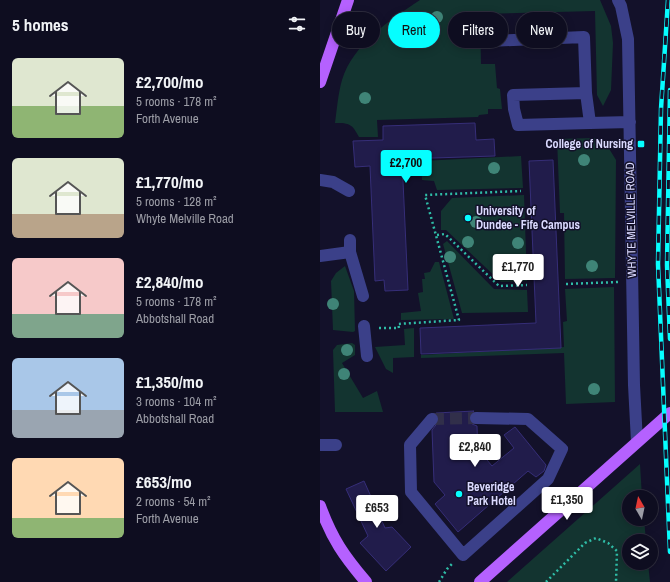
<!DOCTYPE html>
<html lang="en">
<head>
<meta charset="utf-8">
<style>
	:root { --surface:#0e0d20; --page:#171629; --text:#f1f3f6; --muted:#9b9ca5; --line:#2e2d3e; --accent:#06feff }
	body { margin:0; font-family:"Archivo Narrow",sans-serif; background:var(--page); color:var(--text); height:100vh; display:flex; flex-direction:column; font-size:15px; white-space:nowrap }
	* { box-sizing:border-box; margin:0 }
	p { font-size:13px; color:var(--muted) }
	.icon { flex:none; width:22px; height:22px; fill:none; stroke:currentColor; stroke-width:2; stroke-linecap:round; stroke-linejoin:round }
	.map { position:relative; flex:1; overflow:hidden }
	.drawer { display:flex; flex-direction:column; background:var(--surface); width:320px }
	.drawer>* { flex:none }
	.hud { position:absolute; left:12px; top:12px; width:278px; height:36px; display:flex; gap:8px }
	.needle { width:26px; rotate:351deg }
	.tools { position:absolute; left:302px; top:490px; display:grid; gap:8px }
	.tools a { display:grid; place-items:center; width:36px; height:36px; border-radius:50%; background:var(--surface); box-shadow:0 2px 10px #0003,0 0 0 1px var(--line); font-size:20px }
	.price { position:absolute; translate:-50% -34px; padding:0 9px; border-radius:4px; background:#fff; color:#222; font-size:13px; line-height:26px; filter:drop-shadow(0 1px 2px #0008) }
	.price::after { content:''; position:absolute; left:50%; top:24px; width:12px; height:9px; margin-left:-6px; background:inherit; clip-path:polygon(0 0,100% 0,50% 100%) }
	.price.current { background:var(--accent); color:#111 }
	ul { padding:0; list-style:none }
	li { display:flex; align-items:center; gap:12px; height:100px; padding:0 12px }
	li span { display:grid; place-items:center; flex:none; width:112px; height:80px; border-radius:6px; color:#555 }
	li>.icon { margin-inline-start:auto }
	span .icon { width:48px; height:48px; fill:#fffc; stroke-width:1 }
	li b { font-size:17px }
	h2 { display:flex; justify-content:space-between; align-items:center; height:48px; padding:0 12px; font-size:17px }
	.chip { padding:0 14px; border-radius:18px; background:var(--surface); box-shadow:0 2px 10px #0003,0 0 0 1px var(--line); font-size:14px; line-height:36px }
	.chip.current { background:var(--accent); color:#111 }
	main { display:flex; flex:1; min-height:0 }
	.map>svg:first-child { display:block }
	.green { fill:#133430 }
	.building { fill:#211c4b; stroke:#362e78 }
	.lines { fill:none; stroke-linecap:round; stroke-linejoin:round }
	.minor-tunnel { stroke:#312f4a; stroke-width:12; stroke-dasharray:12 6; stroke-linecap:butt }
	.path { stroke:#2fbda7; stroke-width:2.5; stroke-dasharray:2 3; stroke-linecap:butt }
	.minor { stroke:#3b4089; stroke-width:12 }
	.major { stroke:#b561ff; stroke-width:12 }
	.rail-casing { stroke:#06feff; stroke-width:4.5 }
	.rail { stroke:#13112a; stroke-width:3; stroke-dasharray:9; stroke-linecap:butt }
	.tree { fill:#3f8477 }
	.poi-dot { fill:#06feff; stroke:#13112a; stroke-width:1.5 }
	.labels { text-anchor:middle; stroke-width:3; stroke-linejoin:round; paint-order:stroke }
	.poi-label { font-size:12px; font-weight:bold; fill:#dbdaff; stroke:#13112a; text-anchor:start }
	.street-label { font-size:12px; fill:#dbdaff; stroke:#13112a }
</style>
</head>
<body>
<main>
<section class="drawer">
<h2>5 homes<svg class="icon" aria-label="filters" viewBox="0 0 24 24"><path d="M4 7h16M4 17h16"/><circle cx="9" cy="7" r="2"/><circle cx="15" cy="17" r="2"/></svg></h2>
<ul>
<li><span style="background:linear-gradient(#dfe7d0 60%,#8fb573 0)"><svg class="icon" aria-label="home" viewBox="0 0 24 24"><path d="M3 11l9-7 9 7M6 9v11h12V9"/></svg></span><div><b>£2,700/mo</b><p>5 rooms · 178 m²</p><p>Forth Avenue</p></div></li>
<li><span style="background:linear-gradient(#dfe7d0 70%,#b9a48a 0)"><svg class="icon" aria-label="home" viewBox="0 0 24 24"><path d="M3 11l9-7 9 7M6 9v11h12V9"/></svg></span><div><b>£1,770/mo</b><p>5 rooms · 128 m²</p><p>Whyte Melville Road</p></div></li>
<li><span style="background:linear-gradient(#f6c9c9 70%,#7fa58c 0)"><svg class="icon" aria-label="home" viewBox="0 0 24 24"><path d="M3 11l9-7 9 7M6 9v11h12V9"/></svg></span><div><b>£2,840/mo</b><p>5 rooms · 178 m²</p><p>Abbotshall Road</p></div></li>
<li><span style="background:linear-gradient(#a9c7e8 65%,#9aa5b1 0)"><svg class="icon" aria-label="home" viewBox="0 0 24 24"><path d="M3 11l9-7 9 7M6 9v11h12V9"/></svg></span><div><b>£1,350/mo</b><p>3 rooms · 104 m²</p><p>Abbotshall Road</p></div></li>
<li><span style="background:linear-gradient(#ffd9b3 75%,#8fb573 0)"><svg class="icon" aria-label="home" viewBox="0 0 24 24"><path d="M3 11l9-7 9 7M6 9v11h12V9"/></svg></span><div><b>£653/mo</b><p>2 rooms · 54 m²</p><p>Forth Avenue</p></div></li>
</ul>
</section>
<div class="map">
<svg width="350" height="582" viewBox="0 0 350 582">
	<rect width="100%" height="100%" fill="#13112a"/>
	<path class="green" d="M100 0H280L291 26 293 43 291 90 283 106 277 95 275 11 160 14 161 64H175L177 88 180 89 182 109H168V114L159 115 158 117 57 120 58 137H39C32 124 30 123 15 123 17 109 18 94 22 80 33 44 70 20 100 0Z
		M275 138 285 142 296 160 295 278 245 279 244 213H240L237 139Z
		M201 156 203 188 117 190 114 181 102 180 101 161Z
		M204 195 207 281 181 282 126 230H121V211L132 198Z
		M127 241 174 289 207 290 208 312 142 313 123 244Z
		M115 262H119L134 319 81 320V313L101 311 98 293 103 292 102 279H105L104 273 110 272Z
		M25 266 34 291 35 331 33 332 13 330 11 281 16 273Z
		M294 287 295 402 246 404 244 353 101 358V355L244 347 243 322 247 321 245 289Z
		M94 328V357L73 358V373L66 369 55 347 85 345 84 329Z
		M32 343 35 345V355L22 363 43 398 57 391 63 412H15L13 350 17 345Z
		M320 464 322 497H309V519H324L326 541H309V563H328L330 582H187Z"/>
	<path class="building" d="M155 123 156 140 174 139 175 156 82 159 88 290 65 291 64 280 55 281 50 166 35 167 33 141 63 140V126Z
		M233 160 241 348 101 354 100 328 216 323 209 161Z
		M154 411 150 414 149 418 152 424 157 426 158 457 162 454 172 466 194 448 184 435 195 427 226 465 224 471 216 477 208 471 138 532 115 504 125 495 114 482 112 430 119 421V416L116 413Z
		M44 481 65 528 72 527 91 547 66 571 40 543 48 536 26 489Z"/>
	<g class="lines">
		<path class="minor-tunnel" d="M112 419 156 418"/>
		<path class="path" d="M117 235 125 234 179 286 207 285
			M246 284 298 282
			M59 328H79L78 324 139 320 105 195 201 191
			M119 582 127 569 132 564
			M226 582 265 543 276 538 288 543 297 551 296 582"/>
		<path class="minor" d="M298 0 301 6 308 39 314 385 317 442
			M168 41 264 37 266 93 270 123 310 122
			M266 93 193 95 194 109 198 125 270 123
			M0 180 13 182 29 191
			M30 252 43 296
			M0 256 30 252V240
			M44 326 47 356
			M112 419 90 445 91 492 143 555 228 479 242 449 208 419 156 418
			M0 445H16"/>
		<path class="major" d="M0 82 28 0
			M0 506C12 539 24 556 46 582
			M160 582 350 413"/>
		<g class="rail-casing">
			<path id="rail" d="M348 0 341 109 338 264 350 552
				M350 90 347 265 350 339"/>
		</g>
		<use href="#rail" class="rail"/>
	</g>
	<g class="tree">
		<circle cx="117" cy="17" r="6"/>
		<circle cx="45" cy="98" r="6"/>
		<circle cx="264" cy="160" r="6"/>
		<circle cx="174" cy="168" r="6"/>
		<circle cx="156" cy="222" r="6"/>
		<circle cx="148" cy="242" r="6"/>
		<circle cx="198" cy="243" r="6"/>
		<circle cx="130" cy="257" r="6"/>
		<circle cx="272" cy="266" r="6"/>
		<circle cx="13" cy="304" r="6"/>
		<circle cx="27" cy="350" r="6"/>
		<circle cx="24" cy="374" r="6"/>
		<circle cx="274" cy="389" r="6"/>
	</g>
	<g class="poi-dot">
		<rect x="317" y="140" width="8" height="8" rx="2"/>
		<circle cx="148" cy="218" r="4"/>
		<circle cx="139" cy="494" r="4"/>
	</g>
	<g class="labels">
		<g class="poi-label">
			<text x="313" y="148" text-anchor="end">College of Nursing</text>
			<text x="156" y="215">University of<tspan x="156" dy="14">Dundee - Fife Campus</tspan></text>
			<text x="147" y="491">Beveridge<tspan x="147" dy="14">Park Hotel</tspan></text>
		</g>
		<g class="street-label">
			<text transform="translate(311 220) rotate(-91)" y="4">WHYTE MELVILLE ROAD</text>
		</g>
	</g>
</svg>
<div class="tools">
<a><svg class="needle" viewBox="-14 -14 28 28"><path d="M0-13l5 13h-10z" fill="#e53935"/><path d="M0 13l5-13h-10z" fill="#9b9ca5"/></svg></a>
<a><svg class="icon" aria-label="layers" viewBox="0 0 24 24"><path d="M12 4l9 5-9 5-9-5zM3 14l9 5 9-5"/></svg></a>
</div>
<b class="price current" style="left:86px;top:184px">£2,700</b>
<b class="price" style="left:198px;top:288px">£1,770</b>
<b class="price" style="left:155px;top:468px">£2,840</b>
<b class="price" style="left:247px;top:521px">£1,350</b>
<b class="price" style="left:57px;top:529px">£653</b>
<div class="hud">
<a class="chip">Buy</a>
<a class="chip current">Rent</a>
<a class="chip">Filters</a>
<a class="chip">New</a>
</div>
</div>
</main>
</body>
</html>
